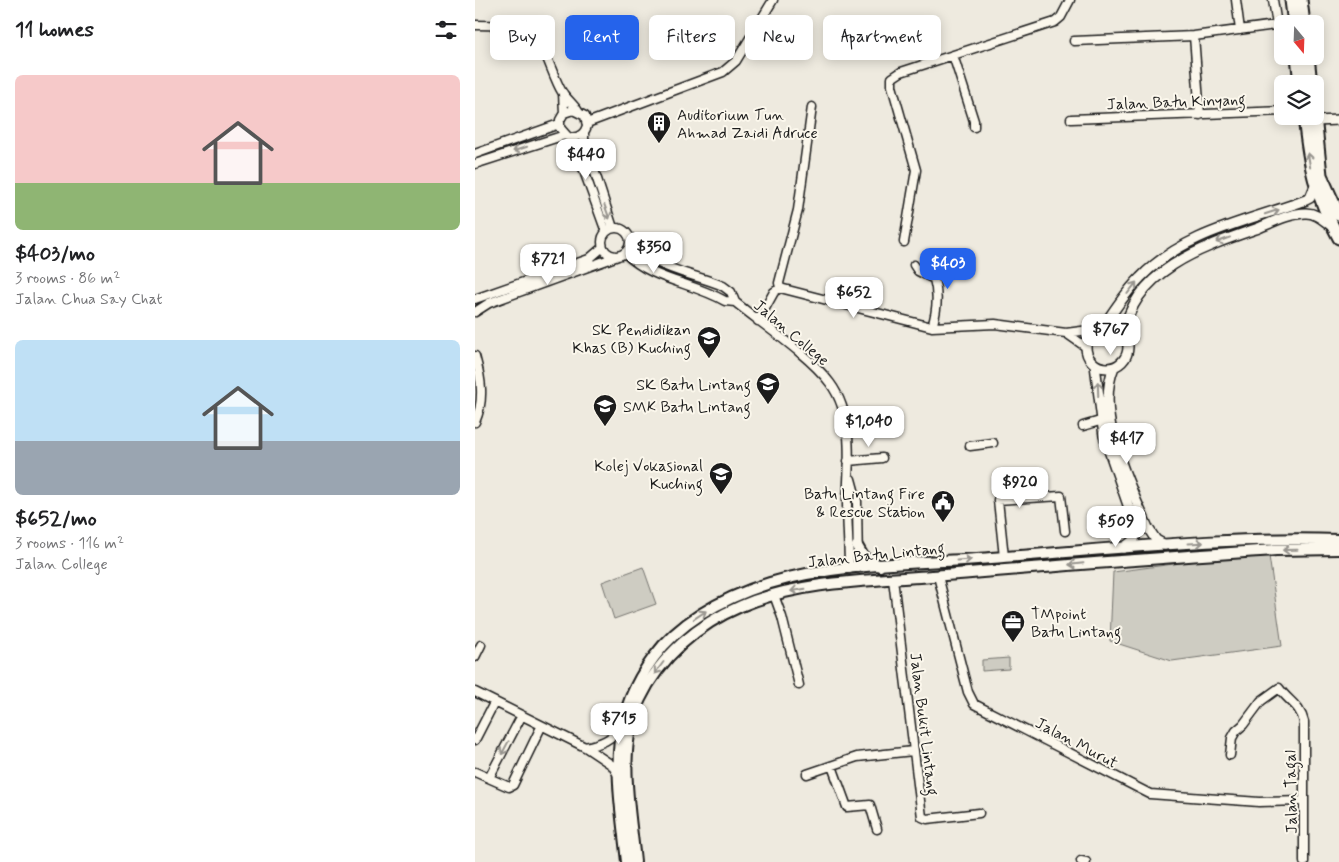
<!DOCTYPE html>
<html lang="en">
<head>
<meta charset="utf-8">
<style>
	:root { --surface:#fff; --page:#f6f6f6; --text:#202124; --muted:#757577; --accent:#2563eb }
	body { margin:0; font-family:Mynerve,sans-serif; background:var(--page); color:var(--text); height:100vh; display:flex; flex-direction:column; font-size:19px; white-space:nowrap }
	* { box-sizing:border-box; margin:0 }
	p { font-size:16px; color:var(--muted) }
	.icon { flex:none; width:28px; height:28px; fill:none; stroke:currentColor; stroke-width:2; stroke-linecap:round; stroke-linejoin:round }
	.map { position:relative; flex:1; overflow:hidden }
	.panel { display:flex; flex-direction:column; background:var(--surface); width:475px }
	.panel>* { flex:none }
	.guide { position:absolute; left:15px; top:15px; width:475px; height:45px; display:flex; gap:10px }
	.needle { width:32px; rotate:161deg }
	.fabs { position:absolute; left:799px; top:15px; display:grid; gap:10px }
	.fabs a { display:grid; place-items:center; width:50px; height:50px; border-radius:8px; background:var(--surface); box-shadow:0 2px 12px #0003; font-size:25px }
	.price { position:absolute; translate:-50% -42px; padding:0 11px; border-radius:10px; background:#fff; color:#222; font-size:16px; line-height:32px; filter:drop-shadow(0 1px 2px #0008) }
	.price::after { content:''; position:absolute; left:50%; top:30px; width:15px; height:11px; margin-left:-8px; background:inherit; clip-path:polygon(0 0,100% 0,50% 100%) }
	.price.active { background:var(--accent); color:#fff }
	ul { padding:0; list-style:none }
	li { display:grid; align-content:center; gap:10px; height:265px; padding:0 15px }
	li span { display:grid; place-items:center; height:155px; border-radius:8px; color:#555 }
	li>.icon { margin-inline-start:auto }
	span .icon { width:90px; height:90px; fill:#fffc; stroke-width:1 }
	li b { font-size:21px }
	h2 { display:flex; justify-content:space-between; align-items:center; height:60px; padding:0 15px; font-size:21px }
	.pill { padding:0 18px; border-radius:8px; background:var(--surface); box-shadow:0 2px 12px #0003; font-size:18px; line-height:45px }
	.pill.active { background:var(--accent); color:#fff }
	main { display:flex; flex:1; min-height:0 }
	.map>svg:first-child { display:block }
	.green { fill:#ceccc2; stroke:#75746f }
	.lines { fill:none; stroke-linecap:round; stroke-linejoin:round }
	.minor-casing { stroke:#1c1c1c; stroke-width:11 }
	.tertiary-casing { stroke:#1c1c1c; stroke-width:12 }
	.secondary-casing { stroke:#1c1c1c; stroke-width:14 }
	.primary-casing { stroke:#1c1c1c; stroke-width:15 }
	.minor { stroke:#fbf7ec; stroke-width:8 }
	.tertiary { stroke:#fbf7ec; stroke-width:9 }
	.secondary { stroke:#fbf7ec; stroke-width:10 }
	.primary { stroke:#fbf7ec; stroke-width:11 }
	.oneway { stroke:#97948e }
	.labels { text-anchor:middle; stroke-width:4; stroke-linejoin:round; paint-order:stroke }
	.street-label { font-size:16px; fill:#1c1c1c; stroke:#fbf7ec }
	.poi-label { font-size:16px; fill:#1c1c1c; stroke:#fbf7ec; text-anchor:end }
</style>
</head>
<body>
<main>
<section class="panel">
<h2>11 homes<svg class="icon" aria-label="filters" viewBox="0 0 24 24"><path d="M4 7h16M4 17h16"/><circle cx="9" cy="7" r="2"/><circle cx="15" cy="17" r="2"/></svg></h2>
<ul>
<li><span style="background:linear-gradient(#f6c9c9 70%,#8fb573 0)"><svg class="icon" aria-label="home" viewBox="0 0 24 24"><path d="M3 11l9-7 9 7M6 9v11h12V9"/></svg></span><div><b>$403/mo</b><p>3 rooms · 86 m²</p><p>Jalan Chua Say Chat</p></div></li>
<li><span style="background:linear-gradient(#bfe0f5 65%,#9aa5b1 0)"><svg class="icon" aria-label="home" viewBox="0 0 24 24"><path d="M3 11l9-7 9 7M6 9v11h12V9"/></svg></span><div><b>$652/mo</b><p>3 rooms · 116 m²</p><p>Jalan College</p></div></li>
</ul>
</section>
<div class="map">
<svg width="864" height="862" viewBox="0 0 864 862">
	<rect width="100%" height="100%" fill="#eeeadf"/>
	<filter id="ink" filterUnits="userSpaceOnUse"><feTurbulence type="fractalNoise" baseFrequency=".02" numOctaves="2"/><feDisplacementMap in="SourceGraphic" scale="10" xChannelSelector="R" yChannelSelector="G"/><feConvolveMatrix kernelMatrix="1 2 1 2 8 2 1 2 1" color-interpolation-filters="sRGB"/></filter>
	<g filter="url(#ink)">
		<path class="green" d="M794 556 807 646 697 661 635 641 638 572 744 558Z
			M168 567 181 604 139 619 127 582Z
			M534 658V669L507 671V660Z"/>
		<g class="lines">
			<g class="minor-casing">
				<path id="minor" d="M761 0 765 30
					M798 0 802 25
					M0 25 50 26C69 38 76 74 87 92 92 99 98 104 103 111
					M719 36 725 115
					M599 41 719 36 808 24
					M478 55 499 121V127
					M88 93 89 113 85 120V128L93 137C102 139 109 135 112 126L110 116 98 110 89 113
					M596 119 808 111
					M112 123 248 72 261 61 298 0
					M109 132V139L138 228
					M97 138 131 232
					M0 154 84 124
					M0 164 90 135
					M127 242a14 14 0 1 1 28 0a14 14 0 1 1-28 0Z
					M155 237C174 270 216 272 248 286L256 292 260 302
					M429 242 441 170 417 86V78L426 72 580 22 586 17 595 0
					M150 253C178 281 217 282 250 301L260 302
					M439 265 443 271 459 279C464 296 462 311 457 327
					M305 288 457 327 520 324 591 333 622 329
					M305 288 304 283 323 210 337 107
					M0 299 114 259 128 247
					M260 302C287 324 335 356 355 383 379 415 374 463 372 500 372 523 374 546 374 569
					M0 312 14 303 143 256
					M283 321 299 292 305 288
					M591 333 611 347
					M0 356C6 378 10 400 0 422
					M608 426 625 421
					M495 446 518 443
					M373 461 407 458
					M376 479 382 501 383 568
					M529 557 523 500 586 496 590 531
					M463 576 493 692 499 704 675 794 784 802 828 801
					M418 579 447 817 452 819 504 813
					M299 595 307 617 324 685
					M0 657 6 645
					M0 692 110 747 137 765 143 775
					M0 740 19 703
					M110 747C125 744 138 740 145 726
					M755 755 757 738 761 731 768 725 786 701 804 688C814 702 825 705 829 722V862
					M357 766 372 807 395 805 402 829
					M0 772 34 787 38 785 66 727
					M332 774 382 757 438 751
					M14 778 46 717
					M606 861 611 862"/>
			</g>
			<g class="tertiary-casing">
				<path id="tertiary" d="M840 121 864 120
					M611 347a21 21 0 1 1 42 0a21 21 0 1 1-42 0Z
					M628 327C639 310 651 292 665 278 709 232 774 221 831 200L835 198 840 186
					M649 335C657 271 728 247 781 229 796 223 815 213 831 213 842 213 849 221 858 227
					M620 365 629 436 662 531 659 540 648 548
					M639 367C619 415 654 483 673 528L681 540 690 545"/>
			</g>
			<g class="secondary-casing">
				<path id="secondary" d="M382 546 389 558 405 566
					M152 862C144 786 129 723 179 657 207 619 251 597 295 583 365 562 443 564 516 558 631 550 748 536 864 540
					M160 862C155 809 141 749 165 699 185 657 223 624 266 606 329 579 403 581 470 575 580 566 690 557 801 550L864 549"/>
			</g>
			<g class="primary-casing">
				<path id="primary" d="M816 0 819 24
					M826 0 829 24
					M822 56 825 84
					M833 56 836 84
					M829 116C834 165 840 195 864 238
					M840 116 846 175 864 215"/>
			</g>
			<use href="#minor" class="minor"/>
			<use href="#tertiary" class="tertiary"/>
			<use href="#secondary" class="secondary"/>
			<use href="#primary" class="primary"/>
		</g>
		<defs><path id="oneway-shaft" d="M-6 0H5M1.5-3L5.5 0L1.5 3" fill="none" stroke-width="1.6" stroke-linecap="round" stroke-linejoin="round" transform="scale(1.25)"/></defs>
		<g class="oneway">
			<use href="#oneway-shaft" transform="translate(45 149) rotate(162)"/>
			<use href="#oneway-shaft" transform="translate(834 160) rotate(-99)"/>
			<use href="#oneway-shaft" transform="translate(132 212) rotate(70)"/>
			<use href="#oneway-shaft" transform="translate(797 212) rotate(-18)"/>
			<use href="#oneway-shaft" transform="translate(748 240) rotate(160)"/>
			<use href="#oneway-shaft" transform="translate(657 288) rotate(-52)"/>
			<use href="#oneway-shaft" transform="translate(623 389) rotate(-92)"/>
			<use href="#oneway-shaft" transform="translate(721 543) rotate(-3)"/>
			<use href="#oneway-shaft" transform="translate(815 550) rotate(179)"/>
			<use href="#oneway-shaft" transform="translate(489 560) rotate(-4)"/>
			<use href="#oneway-shaft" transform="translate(601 564) rotate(174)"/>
			<use href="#oneway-shaft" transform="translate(323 590) rotate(171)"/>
			<use href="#oneway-shaft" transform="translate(225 615) rotate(-34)"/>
			<use href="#oneway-shaft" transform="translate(184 668) rotate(127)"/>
			<use href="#oneway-shaft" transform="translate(30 748) rotate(118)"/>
		</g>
	</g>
	<defs>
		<g id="building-pin" transform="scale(1.25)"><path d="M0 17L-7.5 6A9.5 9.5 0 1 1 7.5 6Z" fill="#1c1c1c" stroke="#fbf7ec"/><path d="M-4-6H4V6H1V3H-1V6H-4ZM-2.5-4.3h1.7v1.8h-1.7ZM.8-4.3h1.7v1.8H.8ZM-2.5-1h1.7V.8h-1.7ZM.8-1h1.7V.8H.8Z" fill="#fff"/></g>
		<g id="school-pin" transform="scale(1.25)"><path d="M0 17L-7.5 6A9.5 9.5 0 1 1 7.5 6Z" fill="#1c1c1c" stroke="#fbf7ec"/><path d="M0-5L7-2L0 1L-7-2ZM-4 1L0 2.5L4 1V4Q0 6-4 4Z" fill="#fff"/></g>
		<g id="civic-pin" transform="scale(1.25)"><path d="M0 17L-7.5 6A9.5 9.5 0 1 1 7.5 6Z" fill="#1c1c1c" stroke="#fbf7ec"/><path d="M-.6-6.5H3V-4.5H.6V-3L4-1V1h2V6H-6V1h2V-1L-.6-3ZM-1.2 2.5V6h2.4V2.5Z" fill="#fff"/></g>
		<g id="office-pin" transform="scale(1.25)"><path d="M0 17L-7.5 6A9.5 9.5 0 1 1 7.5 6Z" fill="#1c1c1c" stroke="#fbf7ec"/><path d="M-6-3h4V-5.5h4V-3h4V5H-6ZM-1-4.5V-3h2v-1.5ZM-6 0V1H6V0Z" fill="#fff"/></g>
	</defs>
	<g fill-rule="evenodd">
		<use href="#building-pin" x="184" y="123"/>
		<use href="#school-pin" x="234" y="338"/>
		<use href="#school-pin" x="293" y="384"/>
		<use href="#school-pin" x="130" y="406"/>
		<use href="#school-pin" x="246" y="474"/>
		<use href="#civic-pin" x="468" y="502"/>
		<use href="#office-pin" x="538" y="622"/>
	</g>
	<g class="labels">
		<g class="street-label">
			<text transform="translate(701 101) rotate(-2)" y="6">Jalan Batu Kinyang</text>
			<text transform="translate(317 332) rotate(40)" y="6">Jalan College</text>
			<text transform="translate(401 554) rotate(-6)" y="6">Jalan Batu Lintang</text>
			<text transform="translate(450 724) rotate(83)" y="6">Jalan Bukit Lintang</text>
			<text transform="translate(602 742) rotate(28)" y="6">Jalan Murut</text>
			<text transform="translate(815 792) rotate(-91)" y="6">Jalan Tagal</text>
		</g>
		<g class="poi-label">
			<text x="202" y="120" text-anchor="start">Auditorium Tun<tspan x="202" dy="18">Ahmad Zaidi Adruce</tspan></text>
			<text x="216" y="335">SK Pendidikan<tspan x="216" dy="18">Khas (B) Kuching</tspan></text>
			<text x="276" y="390">SK Batu Lintang</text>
			<text x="148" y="412" text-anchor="start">SMK Batu Lintang</text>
			<text x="228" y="471">Kolej Vokasional<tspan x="228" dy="18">Kuching</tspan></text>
			<text x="450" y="499">Batu Lintang Fire<tspan x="450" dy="18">&amp; Rescue Station</tspan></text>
			<text x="556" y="619" text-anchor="start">TMpoint<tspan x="556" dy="18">Batu Lintang</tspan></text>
		</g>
	</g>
</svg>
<div class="fabs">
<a><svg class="needle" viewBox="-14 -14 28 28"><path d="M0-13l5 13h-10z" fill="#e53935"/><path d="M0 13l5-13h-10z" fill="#757577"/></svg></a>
<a><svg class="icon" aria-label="layers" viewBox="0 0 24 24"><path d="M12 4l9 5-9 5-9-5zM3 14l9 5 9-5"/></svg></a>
</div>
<b class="price" style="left:111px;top:181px">$440</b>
<b class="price" style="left:179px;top:274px">$350</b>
<b class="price" style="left:73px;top:286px">$721</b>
<b class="price active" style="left:473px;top:290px">$403</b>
<b class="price" style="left:379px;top:319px">$652</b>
<b class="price" style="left:636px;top:356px">$767</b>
<b class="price" style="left:394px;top:448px">$1,040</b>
<b class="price" style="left:652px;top:465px">$417</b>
<b class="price" style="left:545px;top:509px">$920</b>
<b class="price" style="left:641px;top:548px">$509</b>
<b class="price" style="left:144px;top:745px">$715</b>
<div class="guide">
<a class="pill">Buy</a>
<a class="pill active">Rent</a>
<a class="pill">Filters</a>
<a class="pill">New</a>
<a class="pill">Apartment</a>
</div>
</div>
</main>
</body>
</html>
